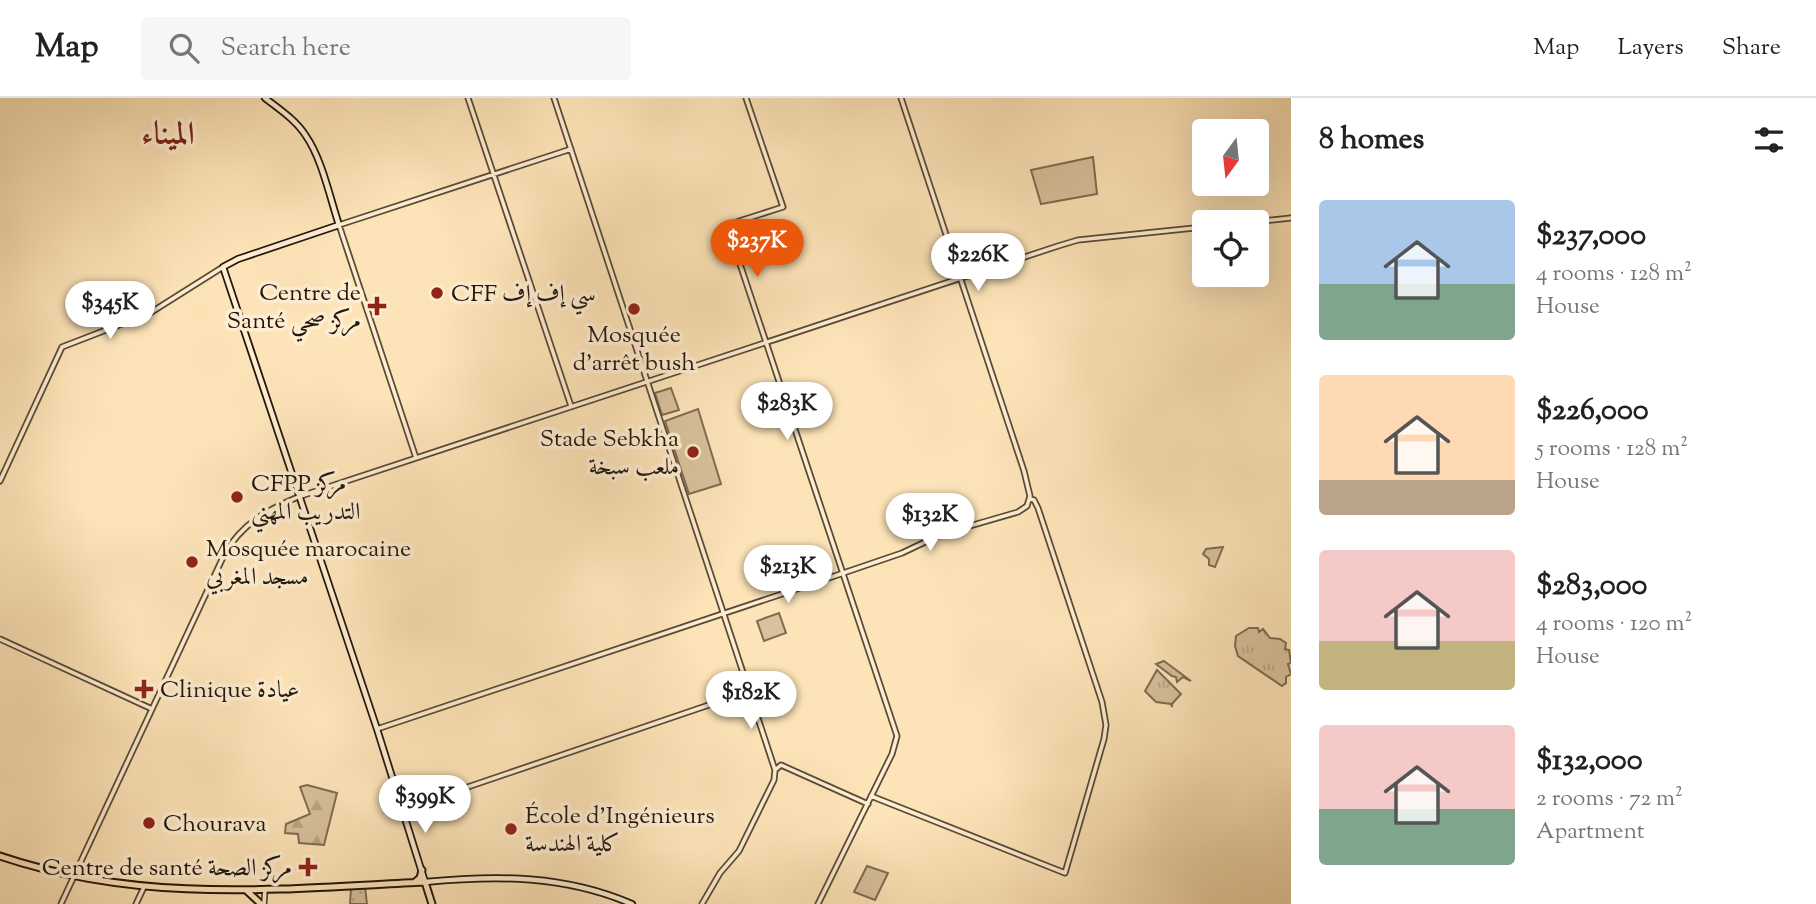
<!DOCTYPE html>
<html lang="en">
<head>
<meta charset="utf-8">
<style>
	:root { --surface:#fff; --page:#f6f6f6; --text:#222; --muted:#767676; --line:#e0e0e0; --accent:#ea580c }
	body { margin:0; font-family:"Sorts Mill Goudy",Amiri,serif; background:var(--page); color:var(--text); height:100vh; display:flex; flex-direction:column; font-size:26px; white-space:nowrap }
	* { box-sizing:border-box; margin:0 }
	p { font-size:23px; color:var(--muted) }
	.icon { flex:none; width:38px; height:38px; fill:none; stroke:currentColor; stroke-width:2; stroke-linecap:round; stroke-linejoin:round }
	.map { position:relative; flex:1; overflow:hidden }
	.panel { display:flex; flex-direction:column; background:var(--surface); width:525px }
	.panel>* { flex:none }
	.needle { width:46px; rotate:195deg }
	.tools { position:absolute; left:1192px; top:21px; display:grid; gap:14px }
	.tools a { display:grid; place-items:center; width:77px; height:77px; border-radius:7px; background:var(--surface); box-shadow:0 7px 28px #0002; font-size:35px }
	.price { position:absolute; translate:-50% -60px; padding:0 16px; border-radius:24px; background:#fff; color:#222; font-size:23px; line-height:46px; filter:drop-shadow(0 2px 4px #0008) }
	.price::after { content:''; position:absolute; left:50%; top:42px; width:21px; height:16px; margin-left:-10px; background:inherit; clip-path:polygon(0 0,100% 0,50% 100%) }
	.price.current { background:var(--accent); color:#fff }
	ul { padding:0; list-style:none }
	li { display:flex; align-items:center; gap:21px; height:175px; padding:0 28px }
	li span { display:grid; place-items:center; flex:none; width:196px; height:140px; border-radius:7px; color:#555 }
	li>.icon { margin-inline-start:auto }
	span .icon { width:84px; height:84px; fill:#fffc; stroke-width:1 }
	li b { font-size:30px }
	h2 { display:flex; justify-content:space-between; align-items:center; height:84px; padding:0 28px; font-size:30px }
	header { display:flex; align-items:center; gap:42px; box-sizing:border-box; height:98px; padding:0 35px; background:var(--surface); border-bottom:2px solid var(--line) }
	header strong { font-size:33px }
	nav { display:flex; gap:38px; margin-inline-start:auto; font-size:24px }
	.search { width:490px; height:63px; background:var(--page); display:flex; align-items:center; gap:18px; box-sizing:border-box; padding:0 24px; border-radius:7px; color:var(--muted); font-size:26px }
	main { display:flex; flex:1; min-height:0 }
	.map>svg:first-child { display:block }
	.grass { fill:url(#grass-tufts); stroke:#7d6c53; stroke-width:2 }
	.forest { fill:url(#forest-firs); stroke:#7d6c53; stroke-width:2 }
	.park { fill:url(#park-dots); stroke:#7d6c53; stroke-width:2 }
	.pitch { fill:#d8c19b; stroke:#7d6c53; stroke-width:2 }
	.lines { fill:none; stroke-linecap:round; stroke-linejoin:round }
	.tertiary-casing { stroke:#594a36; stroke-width:7 }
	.secondary-casing { stroke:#22170b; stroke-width:8 }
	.trunk-casing { stroke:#22170b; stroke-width:9 }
	.tertiary { stroke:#feedd1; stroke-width:3.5 }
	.secondary { stroke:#feedd1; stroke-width:4.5 }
	.trunk { stroke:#fde4b8; stroke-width:5 }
	.poi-dot { fill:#8f2418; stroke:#feedd1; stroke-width:2.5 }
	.labels { text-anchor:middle; stroke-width:7; stroke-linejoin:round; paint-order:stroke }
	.poi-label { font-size:24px; fill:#22170b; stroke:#feedd1; text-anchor:start }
	.district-label { font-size:32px; font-weight:bold; fill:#7a1f14; stroke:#feedd1 }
</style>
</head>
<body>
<header>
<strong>Map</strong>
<div class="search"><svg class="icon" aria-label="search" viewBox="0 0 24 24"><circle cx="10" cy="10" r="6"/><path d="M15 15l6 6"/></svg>Search here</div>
<nav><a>Map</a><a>Layers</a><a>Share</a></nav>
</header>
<main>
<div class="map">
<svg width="1291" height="806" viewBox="0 0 1291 806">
	<defs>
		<pattern id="grass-tufts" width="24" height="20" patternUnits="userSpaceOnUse" patternTransform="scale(1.75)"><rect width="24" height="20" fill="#d8c19b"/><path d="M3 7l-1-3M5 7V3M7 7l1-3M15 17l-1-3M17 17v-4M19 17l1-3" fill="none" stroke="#b9a584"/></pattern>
		<pattern id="forest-firs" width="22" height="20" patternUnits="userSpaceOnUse" patternTransform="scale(1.75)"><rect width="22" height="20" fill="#d8c19b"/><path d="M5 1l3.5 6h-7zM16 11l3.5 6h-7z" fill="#b9a584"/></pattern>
		<pattern id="park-dots" width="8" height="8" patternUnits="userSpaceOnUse" patternTransform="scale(1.75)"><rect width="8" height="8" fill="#d8c19b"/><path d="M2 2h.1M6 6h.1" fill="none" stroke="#b9a584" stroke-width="1.8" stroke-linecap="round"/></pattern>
	</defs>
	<rect width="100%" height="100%" fill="#fde4b8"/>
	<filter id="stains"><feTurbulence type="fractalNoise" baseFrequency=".00286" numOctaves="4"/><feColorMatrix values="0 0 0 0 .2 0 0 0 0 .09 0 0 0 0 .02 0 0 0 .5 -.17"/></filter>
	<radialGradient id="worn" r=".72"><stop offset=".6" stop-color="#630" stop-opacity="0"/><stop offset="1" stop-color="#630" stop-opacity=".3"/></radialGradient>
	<path class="grass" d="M1223 449 1215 469 1209 467V461L1203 456 1206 451Z
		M1249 530H1258L1259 534 1263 531 1270 540 1280 541 1286 545 1285 551 1289 552 1291 565 1288 566 1291 576 1286 579V585L1282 588 1238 558 1235 548 1236 538Z
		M1164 563 1191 583 1183 579 1177 584 1176 579 1172 578 1156 566Z
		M1157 572 1181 596 1172 606V609L1171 606 1156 604 1145 593Z"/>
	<path class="forest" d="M307 687 337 695 324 747 299 745 298 736 285 735 286 726 310 716 300 689Z"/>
	<path class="park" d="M365 789 367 806H350L351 790Z"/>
	<path class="pitch" d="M1093 59 1097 96 1041 106 1031 72Z
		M671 290 679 312 662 317 655 295Z
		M698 311 721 386 689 396 665 323Z
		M779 515 786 535 764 543 757 523Z
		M867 768 888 775 875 802 854 794Z"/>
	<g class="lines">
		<g class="tertiary-casing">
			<path id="tertiary" d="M468 0 571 308
				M554 0 775 672 774 682 739 753 720 775 702 806
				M746 0 783 109 727 127 897 638 892 656 818 806
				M1252 124 1291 120
				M416 360 339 127 571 51
				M0 383 62 249 150 215 223 169
				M0 541 152 611
				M377 631 776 498 902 455 942 436 1018 414 1027 408 1030 398 1024 373 901 0
				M775 672 781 667 868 706
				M871 698 1065 775 1104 641 1106 627 1102 604 1038 410 1034 402 1030 401
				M403 711 750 593
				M61 806 225 455C243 425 267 412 298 399L1058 148 1078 142 1204 129
				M136 806 144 789
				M264 806 265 791"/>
		</g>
		<g class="secondary-casing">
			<path id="secondary" d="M265 0C279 11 296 22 306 38 322 61 330 100 339 127L238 161 223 169 377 631 425 784C497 777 565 777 632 806"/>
		</g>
		<g class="trunk-casing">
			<path id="trunk" d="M0 758C142 806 280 791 425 784L432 806
				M415 784 420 780 422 772
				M247 793 261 806"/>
		</g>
		<use href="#tertiary" class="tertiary"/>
		<use href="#secondary" class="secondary"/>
		<use href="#trunk" class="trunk"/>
	</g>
	<g class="poi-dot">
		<circle cx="437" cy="195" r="7"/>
		<path d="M373.5 197.5h7v7h7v7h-7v7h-7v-7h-7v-7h7z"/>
		<circle cx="634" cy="211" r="7"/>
		<circle cx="693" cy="354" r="7"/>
		<circle cx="237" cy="399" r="7"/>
		<circle cx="192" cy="464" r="7"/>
		<path d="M140.5 580.5h7v7h7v7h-7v7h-7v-7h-7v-7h7z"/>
		<circle cx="149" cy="725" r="7"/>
		<circle cx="511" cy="731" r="7"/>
		<path d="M304.5 758.5h7v7h7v7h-7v7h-7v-7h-7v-7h7z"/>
	</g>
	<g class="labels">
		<g class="poi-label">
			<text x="361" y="202" text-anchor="end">Centre de<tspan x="361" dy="28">Santé مركز صحي</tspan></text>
			<text x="451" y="203">CFF سي إف إف</text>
			<text x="634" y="244" text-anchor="middle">Mosquée<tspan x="634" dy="28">d'arrêt bush</tspan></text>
			<text x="679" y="348" text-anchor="end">Stade Sebkha<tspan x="679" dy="28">ملعب سبخة</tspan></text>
			<text x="251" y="393">CFPP مركز<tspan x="251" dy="28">التدريب المهني</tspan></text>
			<text x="206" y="458">Mosquée marocaine<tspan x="206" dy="28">مسجد المغربي</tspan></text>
			<text x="160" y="599">Clinique عيادة</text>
			<text x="525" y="725">École d'Ingénieurs<tspan x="525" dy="28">كلية الهندسة</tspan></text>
			<text x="163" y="733">Chourava</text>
			<text x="292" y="777" text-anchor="end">Centre de santé مركز الصحة</text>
		</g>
		<g class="district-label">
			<text x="168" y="46">الميناء</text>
		</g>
	</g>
	<rect width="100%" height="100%" filter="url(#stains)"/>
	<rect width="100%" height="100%" fill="url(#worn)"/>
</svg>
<div class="tools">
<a><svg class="needle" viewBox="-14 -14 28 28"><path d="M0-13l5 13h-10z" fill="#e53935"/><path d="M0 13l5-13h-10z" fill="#767676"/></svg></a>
<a><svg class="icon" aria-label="locate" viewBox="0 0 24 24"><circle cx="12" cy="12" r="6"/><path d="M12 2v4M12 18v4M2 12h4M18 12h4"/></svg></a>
</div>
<b class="price current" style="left:757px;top:181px">$237K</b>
<b class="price" style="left:978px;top:195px">$226K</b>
<b class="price" style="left:110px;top:243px">$345K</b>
<b class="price" style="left:787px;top:344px">$283K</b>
<b class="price" style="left:930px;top:455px">$132K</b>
<b class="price" style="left:788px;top:507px">$213K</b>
<b class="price" style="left:751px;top:633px">$182K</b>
<b class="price" style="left:425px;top:737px">$399K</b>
</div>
<section class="panel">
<h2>8 homes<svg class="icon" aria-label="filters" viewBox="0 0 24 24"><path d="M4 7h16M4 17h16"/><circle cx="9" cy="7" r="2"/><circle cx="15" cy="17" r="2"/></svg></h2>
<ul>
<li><span style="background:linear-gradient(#a9c7e8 60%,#7fa58c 0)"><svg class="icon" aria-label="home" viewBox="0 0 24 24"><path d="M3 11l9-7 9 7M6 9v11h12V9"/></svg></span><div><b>$237,000</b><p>4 rooms · 128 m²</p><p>House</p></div></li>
<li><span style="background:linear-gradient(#ffd9b3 75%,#b9a48a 0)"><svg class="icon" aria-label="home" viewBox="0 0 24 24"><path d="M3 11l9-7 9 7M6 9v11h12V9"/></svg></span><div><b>$226,000</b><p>5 rooms · 128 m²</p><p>House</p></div></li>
<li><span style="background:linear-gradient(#f6c9c9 65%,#c2b280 0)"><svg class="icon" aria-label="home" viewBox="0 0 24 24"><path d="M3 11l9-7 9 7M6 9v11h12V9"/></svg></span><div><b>$283,000</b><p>4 rooms · 120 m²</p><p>House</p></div></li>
<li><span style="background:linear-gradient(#f6c9c9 60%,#7fa58c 0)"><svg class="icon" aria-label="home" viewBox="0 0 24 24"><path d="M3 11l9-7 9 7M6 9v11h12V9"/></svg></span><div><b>$132,000</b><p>2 rooms · 72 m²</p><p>Apartment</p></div></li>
</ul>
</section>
</main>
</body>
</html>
